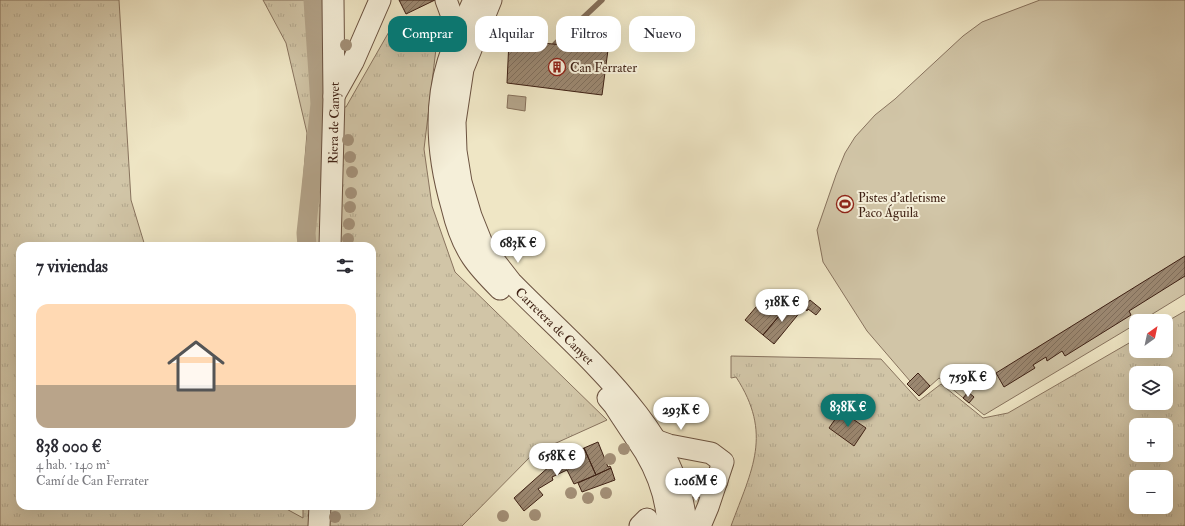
<!DOCTYPE html>
<html lang="es">
<head>
<meta charset="utf-8">
<style>
	:root { --surface:#fff; --page:#f2f2f3; --text:#2b2b33; --muted:#7c7c81; --accent:#0f766e }
	body { margin:0; font-family:"IM FELL Double Pica",serif; background:var(--page); color:var(--text); height:100vh; display:flex; flex-direction:column; font-size:15px; white-space:nowrap }
	* { box-sizing:border-box; margin:0 }
	p { font-size:13px; color:var(--muted) }
	.icon { flex:none; width:22px; height:22px; fill:none; stroke:currentColor; stroke-width:2; stroke-linecap:round; stroke-linejoin:round }
	.map { position:relative; flex:1; overflow:hidden }
	.drawer { position:absolute; left:16px; top:242px; width:360px; height:268px; display:flex; flex-direction:column; background:var(--surface); border-radius:12px; box-shadow:0 4px 16px #0002 }
	.drawer>* { flex:none }
	.banner { position:absolute; left:388px; top:16px; width:380px; height:36px; display:flex; gap:8px }
	.needle { width:26px; rotate:33deg }
	.buttons { position:absolute; left:1129px; top:314px; display:grid; gap:8px }
	.buttons a { display:grid; place-items:center; width:44px; height:44px; border-radius:8px; background:var(--surface); box-shadow:0 4px 16px #0002; font-size:20px }
	.price { position:absolute; translate:-50% -34px; padding:0 9px; border-radius:14px; background:#fff; color:#222; font-size:13px; line-height:26px; filter:drop-shadow(0 1px 2px #0008) }
	.price::after { content:''; position:absolute; left:50%; top:24px; width:12px; height:9px; margin-left:-6px; background:inherit; clip-path:polygon(0 0,100% 0,50% 100%) }
	.price.current { background:var(--accent); color:#fff }
	ul { padding:0; list-style:none }
	li { display:grid; align-content:center; gap:8px; height:212px; padding:0 20px }
	li span { display:grid; place-items:center; height:124px; border-radius:12px; color:#555 }
	li>.icon { margin-inline-start:auto }
	span .icon { width:72px; height:72px; fill:#fffc; stroke-width:1 }
	li b { font-size:17px }
	h2 { display:flex; justify-content:space-between; align-items:center; height:48px; padding:0 20px; font-size:17px }
	.tag { padding:0 14px; border-radius:12px; background:var(--surface); box-shadow:0 4px 16px #0002; font-size:14px; line-height:36px }
	.tag.current { background:var(--accent); color:#fff }
	.map>svg:first-child { display:block }
	.grass { fill:url(#grass-tufts); stroke:#88735e; fill-rule:evenodd }
	.pitch { fill:#d1c5a7; stroke:#88735e }
	.water { fill:#b3a389; stroke:#856f5a }
	.lines { fill:none; stroke-linecap:round; stroke-linejoin:round }
	.stream { stroke:#856f5a; stroke-width:5.5 }
	.canal { stroke:#b3a389; stroke-width:19 }
	.building { fill:url(#building-hatch); stroke:#3f2114 }
	.minor-casing { stroke:#6b5240; stroke-width:23 }
	.minor { stroke:#f5efd9; stroke-width:21 }
	.tree { fill:#a39078 }
	.labels { text-anchor:middle; stroke-width:4; stroke-linejoin:round; paint-order:stroke }
	.poi-label { font-size:13px; fill:#3f2114; stroke:#f5efd9; text-anchor:start }
	.street-label { font-size:13px; fill:#3f2114; stroke:#f5efd9 }
</style>
</head>
<body>
<div class="map">
<svg width="1185" height="526" viewBox="0 0 1185 526">
	<defs>
		<pattern id="grass-tufts" width="24" height="20" patternUnits="userSpaceOnUse"><rect width="24" height="20" fill="#d1c5a7"/><path d="M3 7l-1-3M5 7V3M7 7l1-3M15 17l-1-3M17 17v-4M19 17l1-3" fill="none" stroke="#b4a98f"/></pattern>
		<pattern id="building-hatch" width="6" height="6" patternUnits="userSpaceOnUse"><rect width="6" height="6" fill="#9b8770"/><path d="M-1 1l2-2M0 6l6-6M5 7l2-2" fill="none" stroke="#806e5b"/></pattern>
	</defs>
	<rect width="100%" height="100%" fill="#efe6c5"/>
	<filter id="stains"><feTurbulence type="fractalNoise" baseFrequency=".005" numOctaves="4"/><feColorMatrix values="0 0 0 0 .2 0 0 0 0 .09 0 0 0 0 .02 0 0 0 .5 -.17"/></filter>
	<radialGradient id="worn" r=".72"><stop offset=".6" stop-color="#630" stop-opacity="0"/><stop offset="1" stop-color="#630" stop-opacity=".3"/></radialGradient>
	<path class="grass" d="M0 0H119L131 200 145 246H20V506H281L303 518V506H372V246H298L307 133 286 43 263 0H311L319 106 346 107 394 23 415 39 438 32 424 149 432 206 455 272 607 420 534 453 462 526H0Z
		M1185 311V526H731C752 469 773 434 736 377L731 378V356L881 359 919 401 941 384 983 418 1008 413 1136 339V351H1166V322ZM1136 373H1166V403H1136ZM1136 425H1166V455H1136ZM1136 477H1166V507H1136Z"/>
	<path class="pitch" d="M1040 0H1185V294L1141 321H1136V324L984 415 939 378 919 396 907 384 910 381 867 331 823 262 817 230 836 175 845 153 855 137 875 115 895 99 963 36 982 22Z"/>
	<path class="water" d="M508 95 526 97 525 111 507 108Z"/>
	<g class="lines">
		<path class="stream" d="M555 44 602 0"/>
		<path class="canal" d="M307 246 306 233 320 104 313 0"/>
	</g>
	<path class="building" d="M399 0H435L406 14Z
		M526 29 536 30 534 42 608 50 602 95 507 83 509 40 524 42Z
		M1185 256V276L1129 311 1131 315 1065 356 1062 351 1047 361 1046 357 1033 365 1035 368 1004 387 996 373Z
		M762 300 774 311 778 307 783 311 763 335 745 320Z
		M810 300 821 309 816 315 808 309 807 311 804 308Z
		M791 302 801 311 774 344 763 335Z
		M918 373 930 386 919 396 907 384Z
		M968 392 974 397 969 403 963 398Z
		M841 411 866 428 854 446 829 428Z
		M598 442 608 467 610 466 611 468 596 475 584 448Z
		M584 448 596 475 574 484 567 470 552 477 553 480 538 489 543 495 524 511 514 498 551 465Z
		M611 468 615 480 582 492 578 483Z"/>
	<g class="lines">
		<g class="minor-casing">
			<g id="minor">
				<path d="M446 0 453 19 462 25"/>
				<path d="M474 0C465 20 455 41 448 62 433 110 438 159 452 207 456 224 462 242 472 257 480 269 490 279 500 289"/>
				<path id="s1" d="M491 0 463 69 455 122 456 151 461 182 471 216 483 246 511 282C573 346 681 431 686 526"/>
				<path d="M334 96 353 62 380 0"/>
				<path id="s2" d="M330 246 334 97 333 0"/>
				<path d="M608 398 614 405C624 421 635 436 645 452 658 474 667 501 668 526"/>
				<path d="M655 440 669 445 711 453 723 462 708 507 700 526"/>
				<path d="M668 475C685 486 698 491 717 481"/>
				<path d="M319 526 320 506"/>
				<path d="M640 526 647 519 650 526"/>
			</g>
		</g>
		<use href="#minor" class="minor"/>
	</g>
	<g class="tree">
		<circle cx="346" cy="45" r="6"/>
		<circle cx="348" cy="140" r="6"/>
		<circle cx="350" cy="157" r="6"/>
		<circle cx="352" cy="172" r="6"/>
		<circle cx="351" cy="193" r="6"/>
		<circle cx="350" cy="207" r="6"/>
		<circle cx="349" cy="224" r="6"/>
		<circle cx="348" cy="239" r="6"/>
		<circle cx="624" cy="449" r="6"/>
		<circle cx="610" cy="459" r="6"/>
		<circle cx="571" cy="493" r="6"/>
		<circle cx="606" cy="493" r="6"/>
		<circle cx="588" cy="498" r="6"/>
		<circle cx="535" cy="515" r="6"/>
		<circle cx="503" cy="516" r="6"/>
		<circle cx="335" cy="517" r="6"/>
	</g>
	<defs>
		<g id="building-ring" transform="scale(0.9)"><circle r="9.5" fill="#f5efd9" stroke="#8f2418" stroke-width="1.5"/><path d="M-4-6H4V6H1V3H-1V6H-4ZM-2.5-4.3h1.7v1.8h-1.7ZM.8-4.3h1.7v1.8H.8ZM-2.5-1h1.7V.8h-1.7ZM.8-1h1.7V.8H.8Z" fill="#8f2418"/></g>
		<g id="stadium-ring" transform="scale(0.9)"><circle r="9.5" fill="#f5efd9" stroke="#8f2418" stroke-width="1.5"/><path d="M0-5a6.5 5 0 1 0 0 10a6.5 5 0 1 0 0-10ZM-3.5-1.8h7v3.6h-7Z" fill="#8f2418"/></g>
	</defs>
	<g fill-rule="evenodd">
		<use href="#building-ring" x="557" y="67"/>
		<use href="#stadium-ring" x="845" y="204"/>
	</g>
	<g class="labels">
		<g class="poi-label">
			<text x="570" y="72">Can Ferrater</text>
			<text x="858" y="202">Pistes d'atletisme<tspan x="858" dy="15">Paco Águila</tspan></text>
		</g>
		<g class="street-label">
			<text dy="5" stroke="none"><textPath href="#s2" startOffset="123">Riera de Canyet</textPath></text>
			<text dy="5" stroke="none"><textPath href="#s1" startOffset="364">Carretera de Canyet</textPath></text>
		</g>
	</g>
	<rect width="100%" height="100%" filter="url(#stains)"/>
	<rect width="100%" height="100%" fill="url(#worn)"/>
</svg>
<div class="buttons">
<a><svg class="needle" viewBox="-14 -14 28 28"><path d="M0-13l5 13h-10z" fill="#e53935"/><path d="M0 13l5-13h-10z" fill="#7c7c81"/></svg></a>
<a><svg class="icon" aria-label="layers" viewBox="0 0 24 24"><path d="M12 4l9 5-9 5-9-5zM3 14l9 5 9-5"/></svg></a>
<a>+</a>
<a>−</a>
</div>
<b class="price" style="left:518px;top:264px">683K €</b>
<b class="price" style="left:782px;top:323px">318K €</b>
<b class="price" style="left:968px;top:398px">759K €</b>
<b class="price current" style="left:848px;top:428px">838K €</b>
<b class="price" style="left:681px;top:431px">293K €</b>
<b class="price" style="left:557px;top:477px">658K €</b>
<b class="price" style="left:696px;top:502px">1.06M €</b>
<div class="banner">
<a class="tag current">Comprar</a>
<a class="tag">Alquilar</a>
<a class="tag">Filtros</a>
<a class="tag">Nuevo</a>
</div>
<section class="drawer">
<h2>7 viviendas<svg class="icon" aria-label="filters" viewBox="0 0 24 24"><path d="M4 7h16M4 17h16"/><circle cx="9" cy="7" r="2"/><circle cx="15" cy="17" r="2"/></svg></h2>
<ul>
<li><span style="background:linear-gradient(#ffd9b3 65%,#b9a48a 0)"><svg class="icon" aria-label="home" viewBox="0 0 24 24"><path d="M3 11l9-7 9 7M6 9v11h12V9"/></svg></span><div><b>838 000 €</b><p>4 hab. · 140 m²</p><p>Camí de Can Ferrater</p></div></li>
</ul>
</section>
</div>
</body>
</html>
